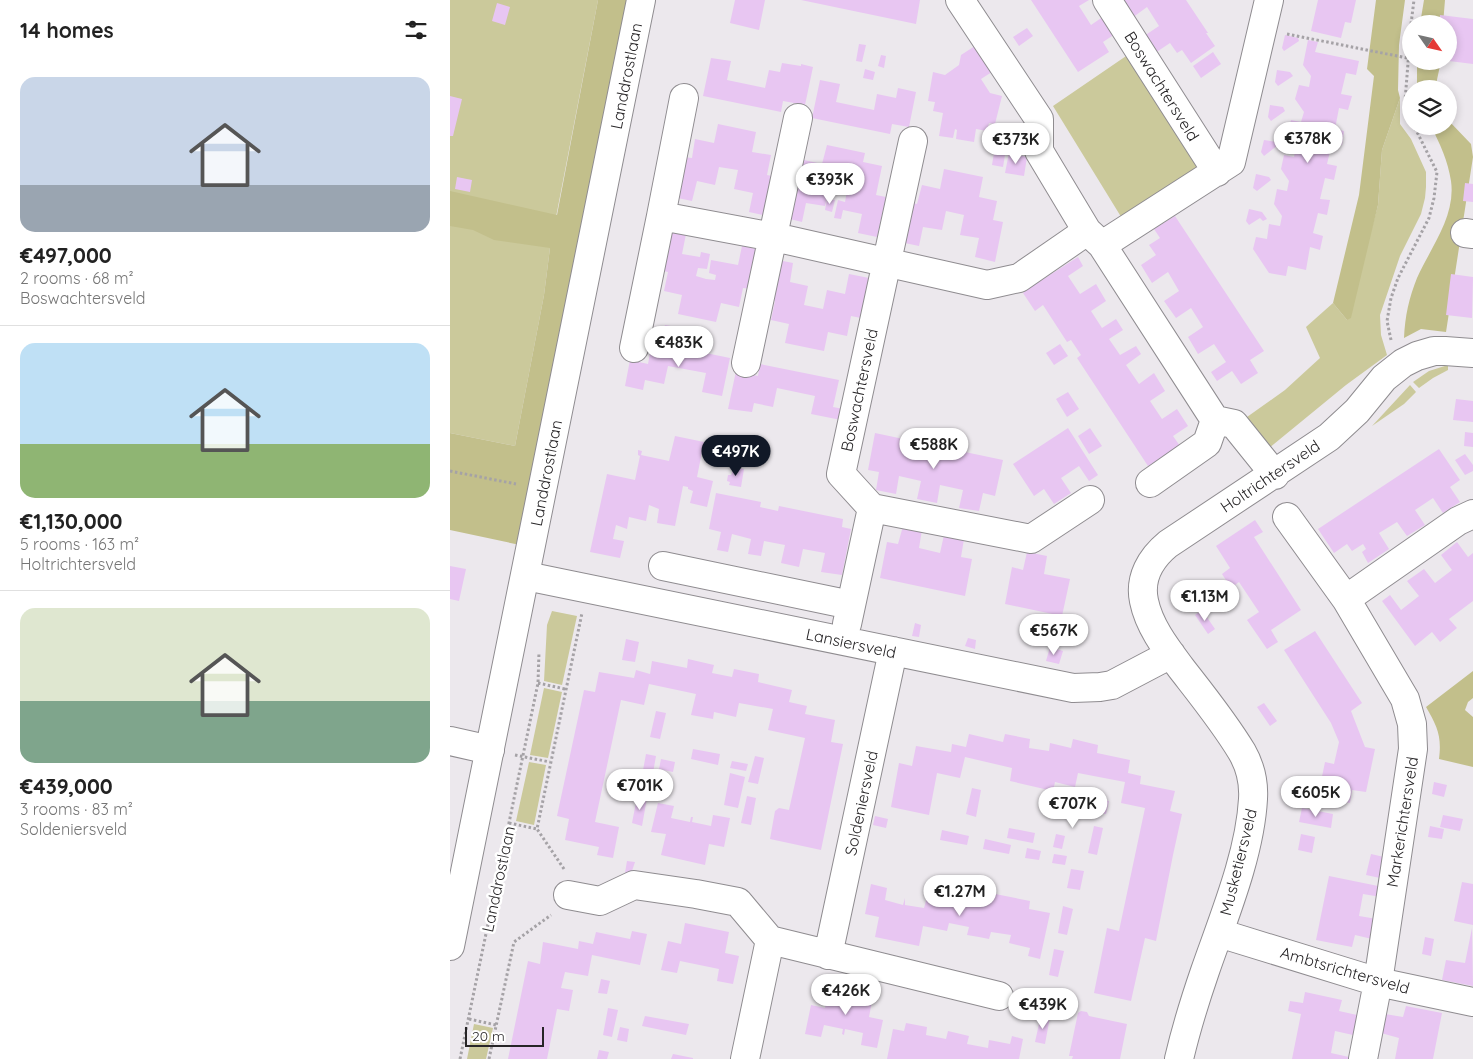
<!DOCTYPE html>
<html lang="en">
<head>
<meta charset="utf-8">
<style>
	:root { --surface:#fff; --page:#f2f2f2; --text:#222; --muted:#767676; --line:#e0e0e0; --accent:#111827 }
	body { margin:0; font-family:Quicksand,sans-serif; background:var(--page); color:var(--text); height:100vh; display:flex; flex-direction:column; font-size:19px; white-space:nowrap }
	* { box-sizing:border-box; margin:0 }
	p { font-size:16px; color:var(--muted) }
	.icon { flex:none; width:28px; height:28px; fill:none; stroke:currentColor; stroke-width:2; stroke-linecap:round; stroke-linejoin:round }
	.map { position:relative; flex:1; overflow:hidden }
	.panel { display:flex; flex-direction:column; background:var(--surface); width:450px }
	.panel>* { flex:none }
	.needle { width:32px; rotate:124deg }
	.controls { position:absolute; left:952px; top:15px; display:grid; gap:10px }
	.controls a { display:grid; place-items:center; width:55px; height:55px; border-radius:50%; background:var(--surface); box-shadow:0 2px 8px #0003; font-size:25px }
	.scale { position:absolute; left:15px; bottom:12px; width:79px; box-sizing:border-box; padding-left:5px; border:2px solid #272527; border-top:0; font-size:14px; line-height:18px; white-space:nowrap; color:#272527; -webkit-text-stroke:4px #fff; paint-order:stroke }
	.price { position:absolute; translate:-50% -42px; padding:0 11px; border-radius:18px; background:#fff; color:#222; font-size:16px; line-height:32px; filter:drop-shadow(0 1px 2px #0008) }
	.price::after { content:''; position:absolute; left:50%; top:30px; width:15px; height:11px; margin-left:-8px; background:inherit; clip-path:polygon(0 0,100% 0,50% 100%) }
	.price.current { background:var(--accent); color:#fff }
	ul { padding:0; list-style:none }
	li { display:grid; align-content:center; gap:10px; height:265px; padding:0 20px }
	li+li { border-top:1px solid var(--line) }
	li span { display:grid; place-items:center; height:155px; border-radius:15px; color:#555 }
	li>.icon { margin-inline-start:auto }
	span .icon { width:90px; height:90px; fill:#fffc; stroke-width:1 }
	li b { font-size:21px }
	h2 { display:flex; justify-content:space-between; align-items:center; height:60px; padding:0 20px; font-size:21px }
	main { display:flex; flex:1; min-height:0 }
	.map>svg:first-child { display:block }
	.green { fill:#cbc99b }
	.forest { fill:#c2bf8b }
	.building { fill:#e8c6f2 }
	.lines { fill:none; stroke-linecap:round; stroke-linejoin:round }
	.street-casing { stroke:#8f8c90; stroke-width:30 }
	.secondary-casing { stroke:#8f8c90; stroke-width:30 }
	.path { stroke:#a5a2a6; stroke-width:3; stroke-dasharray:2.5 2.5; stroke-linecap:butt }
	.street { stroke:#fff; stroke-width:28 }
	.secondary { stroke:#fff; stroke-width:28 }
	.labels { text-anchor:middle; stroke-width:5; stroke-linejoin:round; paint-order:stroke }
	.street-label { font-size:16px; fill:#272527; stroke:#fff }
</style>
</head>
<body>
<main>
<section class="panel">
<h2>14 homes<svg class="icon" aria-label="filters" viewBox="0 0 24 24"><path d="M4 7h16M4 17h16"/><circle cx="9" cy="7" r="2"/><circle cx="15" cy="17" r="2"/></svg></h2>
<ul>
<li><span style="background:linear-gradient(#c9d6e8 70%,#9aa5b1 0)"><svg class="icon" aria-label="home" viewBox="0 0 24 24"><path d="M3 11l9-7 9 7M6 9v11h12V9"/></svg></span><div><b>€497,000</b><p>2 rooms · 68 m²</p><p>Boswachtersveld</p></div></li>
<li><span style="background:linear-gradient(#bfe0f5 65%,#8fb573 0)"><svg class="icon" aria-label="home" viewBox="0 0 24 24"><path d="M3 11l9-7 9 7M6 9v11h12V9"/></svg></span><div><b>€1,130,000</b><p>5 rooms · 163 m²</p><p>Holtrichtersveld</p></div></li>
<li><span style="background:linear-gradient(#dfe7d0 60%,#7fa58c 0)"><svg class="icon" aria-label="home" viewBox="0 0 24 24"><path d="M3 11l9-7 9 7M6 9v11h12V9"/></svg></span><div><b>€439,000</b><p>3 rooms · 83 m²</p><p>Soldeniersveld</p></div></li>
</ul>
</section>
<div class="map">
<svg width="1023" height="1059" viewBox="0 0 1023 1059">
	<rect width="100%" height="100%" fill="#ece8ed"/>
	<path class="green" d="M0 0H148L100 248 94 295 65 446 0 433Z
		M682 52 754 168 673 220 603 106Z
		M950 98V124L961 139 976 172V187L975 198 971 214 950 256 930 315 931 335 937 355 896 385 819 448 797 417 835 390 870 358 856 327 883 303 897 320 928 205 932 150Z
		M998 365V370L983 378 969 388 963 382 979 371Z
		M960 385 966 392 954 404 922 426Z
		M102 611 127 616 112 685 94 681 97 625Z
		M94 688 112 692 98 758 80 755Z
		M79 762 96 765 84 825 66 821Z
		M24 1024 43 1028 36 1059H17Z"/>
	<path class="forest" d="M148 0H180L70 545 0 530V433L65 446 94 295 100 248 44 240 23 230 0 226V191L107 215Z
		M926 0H955L949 45 948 90 950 98 932 150 928 205 901 318 897 320 883 303 909 195 924 76 917 69Z
		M974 0H995L993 24H970Z
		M967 61H991L985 89H967Z
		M999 121 1021 144 1023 157 996 332 971 329 954 338C955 316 959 298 967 278 981 247 1006 216 1001 181 998 161 990 144 981 126H999Z
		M1023 671V698L1018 702 1015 710 1023 717V767L989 759C992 736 987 726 976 707Z"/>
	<path class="building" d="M285 0H315L309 30 280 23Z
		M351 0H470L466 24Z
		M581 0H639L629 6 641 25 657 14 668 32 653 42 659 52 628 72Z
		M673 0H736L758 33H756L765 46 741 63 732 50 727 53 720 43 705 53 694 36 709 26 697 7 682 18Z
		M868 0H906L901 23 895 22 891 38 861 31Z
		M47 3 60 7 55 25 42 21Z
		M990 15 1023 19V64L999 61V24H989Z
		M577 28 583 36 569 46 563 37Z
		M835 35 848 38 849 41 834 51 832 48Z
		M858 40 868 42 865 52 909 61 906 75 896 73 891 94 902 96 898 110 889 108 885 129 894 131 892 145 882 143 877 164 887 166 884 180 875 178 870 199 880 200 877 215 868 213 863 233 873 236 870 250 860 247 856 270 838 266 836 276 819 273 803 249 806 237 817 239 819 224 830 226 832 216 824 204 827 189 837 191 839 181 831 169 834 155 844 157 846 146 838 134 841 120 851 122 854 112 845 99 849 85 859 87 861 76 853 65Z
		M409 44 416 45 412 62 406 61Z
		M528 44 545 70 531 79 540 93 552 96 545 124 539 123 537 131 526 129 524 142 506 139 507 130 505 129 503 138 489 136 493 113 483 111 485 102 478 101 483 72 495 75 509 65 511 55Z
		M763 52 771 64 751 78 743 66Z
		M431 55 436 56 434 68 428 66Z
		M261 58 281 61 277 80 315 88 319 70 330 72 332 63 351 66V64L363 67 355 105 333 101 331 112 253 96Z
		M415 69 425 72 423 80 413 78Z
		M827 70 840 72 843 76 828 86 825 82Z
		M370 80 390 84 386 102 424 110 427 94 446 98 448 88 466 92 459 127 442 124 440 134 362 118Z
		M0 96 12 99 3 136H0Z
		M820 105 833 107 835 111 821 121 818 117Z
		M268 124 306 132 302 152 321 155 317 175 327 177 318 216 299 212 303 193 284 189 288 170 269 167 265 185 247 181 242 201 223 197 232 157 242 158 245 139 264 143Z
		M814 140 826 142 828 145 814 156 811 152Z
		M377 145 415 153 413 162 432 166 426 195 436 197 427 237 408 233 412 214 393 210 391 219 384 218 388 200 395 202 397 191 379 187 375 206 356 203 352 222 332 217 340 178 350 180 354 160 372 164Z
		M544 153 555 155 553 167 542 165Z
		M559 153 577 157 574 176 555 173Z
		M494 169 533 177 529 197 547 201 543 220 553 222 545 262 525 257 529 238 510 235 514 215 496 211 492 230 473 227 469 246 450 242 458 202 467 204 472 185 490 189Z
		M806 174 819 177 821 180 807 191 803 188Z
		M7 177 22 180 20 192 5 189Z
		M1015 183 1023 184V202L1013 201Z
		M377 199 385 200 382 212 375 210Z
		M799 209 812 212 817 219 813 221 810 218 799 225 796 221Z
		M725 216 814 351 800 360 808 373 791 384 782 371 767 381 761 372 776 362 764 344 748 354 738 337 753 327 741 308 726 318 714 301 729 291 718 272 702 283 691 265 706 255 699 245 710 238 704 229Z
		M216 230 236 234 232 254 250 257 251 252 260 254 257 269 248 268 246 276 256 279 265 280 266 275 259 273 261 260 288 265 292 246 311 250 303 289 293 288 289 307 271 303 266 322 228 314 232 295 214 291 218 272 208 270Z
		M628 257 633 266 618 276 630 294 646 284 656 301 641 311 652 328 666 319 673 330 659 339 670 355 686 346 691 354 676 365 689 384 704 373 715 391 700 401 712 419 727 409 738 426 723 436 730 446 698 466 627 358 631 355 621 340 617 342 593 305 585 311 573 293 581 287Z
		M323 259 343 263 340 282 358 286 354 305 373 309 377 290 395 294 399 274 419 278 418 283 424 284 418 316 411 315V318L401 316 397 336 378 332 374 351 335 343 339 324 321 320 325 301 315 298Z
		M1001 274 1023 277 1022 318 996 315Z
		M215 325 226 327 223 344 212 342Z
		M202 342 280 358 272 396 252 392 256 373 218 366 214 384 195 380 193 390 175 386 180 360 198 364Z
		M610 344 618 356 604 365 596 353Z
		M310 364 389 380 383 407 399 410 396 421 361 414 365 396 327 388 323 407 304 403 302 412 278 409 286 371 308 376Z
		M618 392 629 409 617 417 606 399Z
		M1006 399 1023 401V422L1003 420Z
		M618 428 648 475 639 481 629 466 611 478 621 493 604 504 594 489 584 496 563 464Z
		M640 428 652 446 639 454 628 436Z
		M1015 432 1023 433V447L1014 446Z
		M425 433 553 460 545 496 533 493 529 511 509 508 513 490 490 485 487 503 467 499 471 481 449 476 446 494 426 490 429 472 418 470Z
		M284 435 301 438 297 451 281 448Z
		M225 436 254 442 247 477 263 481 257 507 240 503 243 491 238 489V487L233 486 225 526 207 523 209 509 199 505 196 521 179 517 177 529 166 525 163 539 174 541 170 558 140 552 157 474 185 480 190 456 188 455V450L192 451 191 455 219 461Z
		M989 449 1010 480 1000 487 1010 502 993 513 983 498 965 510 975 525 957 536 947 522 929 533 939 549 918 563 912 552 916 549 913 544 902 551 897 544 884 553 868 529Z
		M1015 454 1023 465V471L1015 475 1005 460Z
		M283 467 294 469 291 487 279 485 280 482 277 481 278 475H281L282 473Z
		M266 493 311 502 310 507 328 511 329 506 393 519 392 527 401 529 392 575 371 572 375 553 353 549 349 567 331 563 335 545 314 541 311 556 298 554 301 539 282 534 278 552 267 550 271 532 259 529Z
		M805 520 813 532 804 537 851 610 821 630 828 642 817 649 797 620 809 612 789 582 781 588 772 574 780 568 766 546Z
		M453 526 472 530 469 548 490 553 494 535 514 539 511 557 522 559 515 596 430 578 437 542 448 544Z
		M1007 542 1018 557 1023 553V601L999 619 1007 628 990 642 982 632 965 646 932 601 940 595 951 610 969 596 957 581 974 569 985 583 1002 570 991 555Z
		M577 552 597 556 594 574 620 579 612 616 555 604 562 567 573 570Z
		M0 566 16 569 9 601 0 599Z
		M752 610 765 629 758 634 745 615Z
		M465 623 471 625 469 637 462 636Z
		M865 631 912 703 901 711 915 747 925 749 916 792 902 790 900 803 868 796 875 762 884 764 889 742 881 723 834 650Z
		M518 638 526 640 525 649 515 646Z
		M176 639 189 642 185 662 172 660Z
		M600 647 613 651 609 664 596 661Z
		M238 659 264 665 262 673 282 677 284 669 309 674 308 682 342 690 339 702 357 706 355 714 385 720 381 742 393 744 371 850 320 839 325 811 329 808 339 810 355 738 318 730 323 709 289 703 286 717 264 712 263 719 241 715 246 694 199 684 194 705 171 700 145 822 169 827 163 858 147 855 149 847 115 840 119 819 107 816 134 690 145 692 149 672 184 678 186 670 200 674 202 661 237 668Z
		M814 703 827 721 820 726 807 707Z
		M206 711 216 713 210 739 200 737Z
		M519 734 553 742 555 734 580 739 579 748 599 751 600 743 621 748 623 739 648 745 647 753 680 760 678 773 691 776 690 784 725 791 720 811 732 814 723 855 706 941 695 938 681 1001 644 993 657 928 669 931 695 808 671 803 675 782 628 773 625 787 605 782 603 791 560 781 562 768 515 757 510 778 487 773 479 815 441 807 449 763 462 766 466 746 501 752 502 744 516 747Z
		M243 749 270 754 268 765 241 759Z
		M196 754 206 756 201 784 191 781Z
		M305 756 314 758 308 784 298 782Z
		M211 759 225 762 223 772 209 769Z
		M282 761 298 764 296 771 280 768Z
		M280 773 295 777 288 808 274 805Z
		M984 782 997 785 994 797 982 794Z
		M522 788 531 790 526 817 516 814Z
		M297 796 306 798 301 825 291 823Z
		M187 797 197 798 192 826 182 823Z
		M649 799 659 801 656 814 646 812Z
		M208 803 224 806 221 818 240 822 241 817H243L242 822 261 826 263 815 280 818 274 847 259 844 255 865 211 855 216 834 201 832Z
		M852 808 883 814 881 828 849 822Z
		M993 815 1013 819 1010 831 990 827Z
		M425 816 438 819 436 828 423 825Z
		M644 826 653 828 647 855 638 853Z
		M980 826 994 829 992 839 978 837Z
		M559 828 585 833 583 843 557 838Z
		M492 830 519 836 517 845 490 840Z
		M606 834 615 836 612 849 603 847Z
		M851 834 865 837 862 853 848 850Z
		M535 839 561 845 559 854 533 849Z
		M577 848 591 851 589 860 575 858Z
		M604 854 617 856 615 865 602 863Z
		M921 854 934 857 930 878 916 875Z
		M177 861 185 862 181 874 175 873Z
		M621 869 634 871 630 890 617 888Z
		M879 876 933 887 931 897 913 894 909 916 927 919 922 939 905 935 902 947 866 940Z
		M1012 882 1023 884V925L1004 921Z
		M421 884 437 888 435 900 453 905 455 898V905L474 908 477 897 492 900 495 884 580 901 579 909 600 913 590 959 578 956 580 948 559 943 561 935 541 932 539 939 529 937 517 935 519 927 499 923 497 931 473 926 469 946 425 937 429 917 415 914Z
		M613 906 623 909 617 935 608 933Z
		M235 923 279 932 275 953 289 956 283 984 267 981 269 969 230 961 227 973 211 970 218 941 231 944Z
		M1022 928 1023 986 992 980 996 960 1015 963Z
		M182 931 197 934 190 965 142 955 138 976 115 972 111 988 123 990 122 995 119 1011 107 1009 97 1059H58L78 961 90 964 93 942 128 949 129 941 143 944 146 932 180 939Z
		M975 937 984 939 981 956 972 954Z
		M604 949 614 951 608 977 599 975Z
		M151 979 160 981 157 994 148 993Z
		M379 987 423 996 419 1017 433 1020 427 1048 411 1045 413 1033 395 1029 394 1035 392 1034 393 1029 374 1025 371 1037 355 1034 361 1005 375 1008Z
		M855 992 892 1000 889 1011 907 1015 903 1035 885 1031 881 1053 899 1057 898 1059H842L851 1014 838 1011 840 1001 853 1003Z
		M956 1006 992 1013 983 1059H945L949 1038 931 1033 935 1014 953 1017Z
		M158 1008 168 1010 162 1037 153 1035Z
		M631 1011 637 1012 639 1016 677 1024 670 1059H622L623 1056H619L628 1013Z
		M591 1015 600 1017 595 1044 585 1042Z
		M195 1016 239 1024 236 1035 192 1026Z
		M456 1023 477 1027 476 1035 496 1039 498 1031 519 1036 517 1044 538 1048 539 1040 560 1044 562 1036 573 1039 569 1059H437L443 1029 454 1031Z
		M170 1027 179 1029 177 1042 167 1040Z
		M149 1050 159 1052 157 1059H147Z
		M223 1054 243 1058V1059H221Z"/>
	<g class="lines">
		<g class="street-casing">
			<path id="street" d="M510 0 589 119V151L637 231 652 245 765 420 784 424 825 475
				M657 0 767 172
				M463 141 391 474 422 508 581 539 640 500
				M211 216 234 98
				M1015 233 1023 234
				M652 245 781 162 819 0
				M184 348 211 216 324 237 537 285 569 278 637 231
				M296 363 348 118
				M700 483 757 443 765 420
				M837 517 896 599
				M213 566 401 605
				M76 576 623 688 650 687 662 685 721 654
				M397 624 422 508
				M0 741 40 750
				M118 895 150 901 184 885 246 894 288 902 320 940 549 996
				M769 933 928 982 1023 1002
				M378 955 443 651
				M295 1059 320 940
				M729 1059C736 1029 745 1000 755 971 773 919 800 855 803 799 804 783 800 766 792 752 774 722 752 695 731 668 716 648 699 626 694 601 689 578 701 558 718 544L879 437 907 411 934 378 953 363 967 356 984 351H995L1023 353
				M913 1059 928 982 963 749 962 724 955 699 896 599 1008 521 1023 514"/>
		</g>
		<g class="secondary-casing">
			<path id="secondary" d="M0 946 191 0"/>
		</g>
		<path class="path" d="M961 24 964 0
			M961 25 955 101 961 119
			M837 34 957 58
			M941 340 937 321 941 298 948 278 979 218 984 198 987 172 964 126
			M0 471 66 484
			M88 683 115 689
			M65 755 100 762
			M59 823 87 829
			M114 869 87 829 132 613
			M19 1019 46 1025
			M10 1059 88 683 89 652
			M39 1059 64 942 101 915"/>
		<use href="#street" class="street"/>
		<use href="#secondary" class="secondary"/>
	</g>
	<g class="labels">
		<g class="street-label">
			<text transform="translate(176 76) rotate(-79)" y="6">Landdrostlaan</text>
			<text transform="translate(712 86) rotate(58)" y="6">Boswachtersveld</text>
			<text transform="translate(409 390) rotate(-78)" y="6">Boswachtersveld</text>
			<text transform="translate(96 473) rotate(-79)" y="6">Landdrostlaan</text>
			<text transform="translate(820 476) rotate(-34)" y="6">Holtrichtersveld</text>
			<text transform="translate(401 643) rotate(12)" y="6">Lansiersveld</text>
			<text transform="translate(411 803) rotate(-78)" y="6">Soldeniersveld</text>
			<text transform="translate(952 822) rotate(-81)" y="6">Markerichtersveld</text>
			<text transform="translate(788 862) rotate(-76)" y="6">Musketiersveld</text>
			<text transform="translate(48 879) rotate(-78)" y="6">Landdrostlaan</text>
			<text transform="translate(895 970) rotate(16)" y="6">Ambtsrichtersveld</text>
		</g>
	</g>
</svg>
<div class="controls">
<a><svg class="needle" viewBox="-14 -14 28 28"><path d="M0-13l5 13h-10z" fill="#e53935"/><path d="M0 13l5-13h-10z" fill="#767676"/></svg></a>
<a><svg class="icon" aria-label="layers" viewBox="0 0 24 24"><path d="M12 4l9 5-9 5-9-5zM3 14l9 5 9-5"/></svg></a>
</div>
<div class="scale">20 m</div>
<b class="price" style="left:858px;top:164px">€378K</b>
<b class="price" style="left:566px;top:165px">€373K</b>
<b class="price" style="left:380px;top:205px">€393K</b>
<b class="price" style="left:229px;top:368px">€483K</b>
<b class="price" style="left:484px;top:470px">€588K</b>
<b class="price current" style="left:286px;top:477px">€497K</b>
<b class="price" style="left:755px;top:622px">€1.13M</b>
<b class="price" style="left:604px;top:656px">€567K</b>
<b class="price" style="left:190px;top:811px">€701K</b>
<b class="price" style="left:866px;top:818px">€605K</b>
<b class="price" style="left:623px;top:829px">€707K</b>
<b class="price" style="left:510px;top:917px">€1.27M</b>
<b class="price" style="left:396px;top:1016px">€426K</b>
<b class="price" style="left:593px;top:1030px">€439K</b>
</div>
</main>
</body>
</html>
